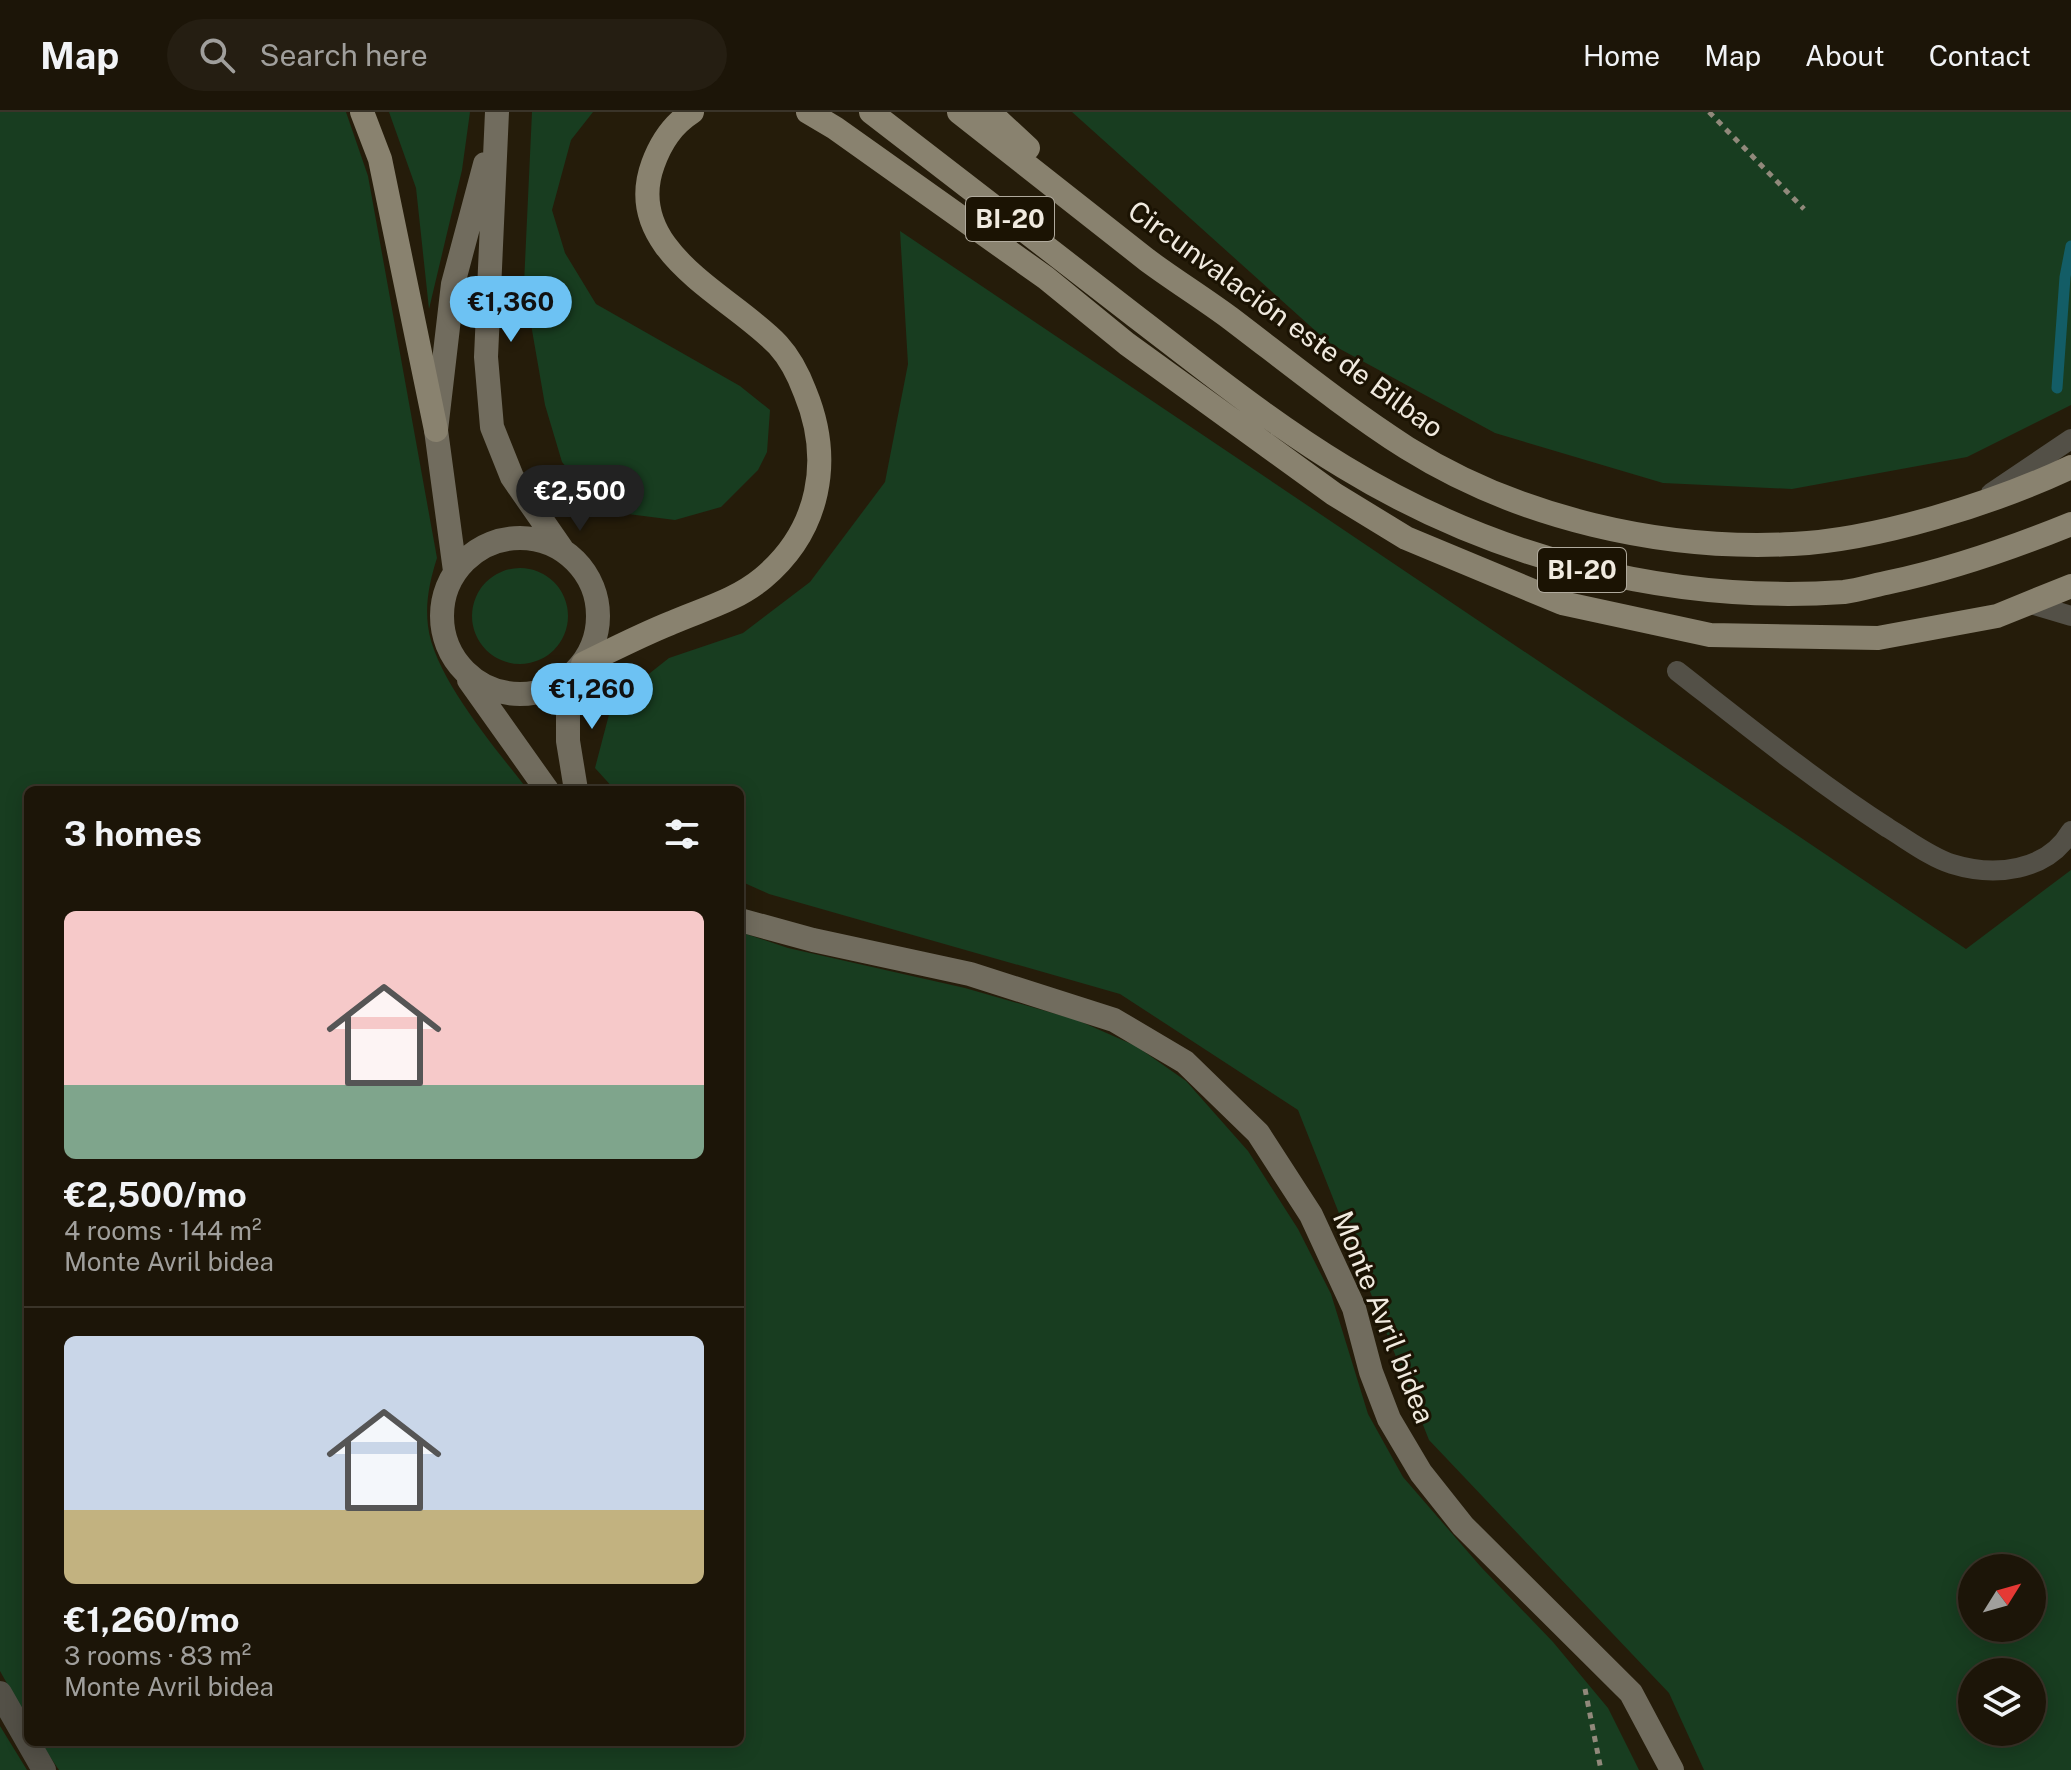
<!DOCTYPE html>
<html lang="en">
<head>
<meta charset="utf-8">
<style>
	:root { --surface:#1c1508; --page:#251e12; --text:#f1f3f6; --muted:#a09f9c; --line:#3a3429; --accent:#6dc2f3 }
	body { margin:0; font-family:"Public Sans",sans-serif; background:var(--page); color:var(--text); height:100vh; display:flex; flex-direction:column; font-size:30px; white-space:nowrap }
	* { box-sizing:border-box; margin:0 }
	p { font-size:26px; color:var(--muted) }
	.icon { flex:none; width:44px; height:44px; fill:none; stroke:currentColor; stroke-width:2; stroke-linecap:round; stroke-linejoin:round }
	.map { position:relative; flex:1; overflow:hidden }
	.side { position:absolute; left:24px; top:674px; width:720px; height:960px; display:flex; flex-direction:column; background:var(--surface); border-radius:12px; box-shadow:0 4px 20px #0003,0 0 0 2px var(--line) }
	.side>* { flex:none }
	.needle { width:52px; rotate:53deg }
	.fabs { position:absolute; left:1958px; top:1442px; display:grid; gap:16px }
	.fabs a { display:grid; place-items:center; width:88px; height:88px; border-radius:50%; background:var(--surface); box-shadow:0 4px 20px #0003,0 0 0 2px var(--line); font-size:40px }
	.price { position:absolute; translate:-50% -68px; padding:0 18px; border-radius:28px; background:var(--accent); color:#111; font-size:26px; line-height:52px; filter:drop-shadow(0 2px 4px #0008) }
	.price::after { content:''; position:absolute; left:50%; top:48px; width:24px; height:18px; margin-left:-12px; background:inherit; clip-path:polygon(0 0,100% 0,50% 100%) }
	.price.selected { background:#222; color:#fff }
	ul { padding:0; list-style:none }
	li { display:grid; align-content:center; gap:16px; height:424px; padding:0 40px }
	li+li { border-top:2px solid var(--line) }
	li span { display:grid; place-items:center; height:248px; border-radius:12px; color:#555 }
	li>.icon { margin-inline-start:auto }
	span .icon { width:144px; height:144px; fill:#fffc; stroke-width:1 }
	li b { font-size:34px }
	h2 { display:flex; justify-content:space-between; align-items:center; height:96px; padding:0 40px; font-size:34px }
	header { display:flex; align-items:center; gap:48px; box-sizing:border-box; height:112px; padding:0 40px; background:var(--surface); border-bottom:2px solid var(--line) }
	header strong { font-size:38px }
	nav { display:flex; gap:44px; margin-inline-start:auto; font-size:28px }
	.search { width:560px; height:72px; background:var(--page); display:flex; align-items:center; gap:20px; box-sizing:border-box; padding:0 28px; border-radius:44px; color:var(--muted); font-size:30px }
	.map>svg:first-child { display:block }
	.green { fill:#183d20; fill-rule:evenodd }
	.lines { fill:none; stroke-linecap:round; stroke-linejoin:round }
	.stream { stroke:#135d66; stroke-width:11 }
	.path { stroke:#91897b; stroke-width:5; stroke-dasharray:6 6; stroke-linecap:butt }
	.lane { stroke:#535047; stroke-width:20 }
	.street { stroke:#535047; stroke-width:24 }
	.secondary { stroke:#716c5e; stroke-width:24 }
	.primary { stroke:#89826f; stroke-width:24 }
	.labels { text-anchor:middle; stroke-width:6; stroke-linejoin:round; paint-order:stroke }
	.shield { fill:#1b1303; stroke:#b0aa9d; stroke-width:2 }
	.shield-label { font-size:26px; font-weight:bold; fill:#f0eadf }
	.street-label { font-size:28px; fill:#f0eadf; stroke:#1b1303 }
</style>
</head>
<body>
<header>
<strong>Map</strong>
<div class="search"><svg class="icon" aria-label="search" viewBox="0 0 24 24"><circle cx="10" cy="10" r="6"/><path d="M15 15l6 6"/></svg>Search here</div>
<nav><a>Home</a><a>Map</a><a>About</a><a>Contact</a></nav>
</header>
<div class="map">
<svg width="2071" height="1658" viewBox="0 0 2071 1658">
	<rect width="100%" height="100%" fill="#251c0a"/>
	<path class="green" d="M0 0H346L368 64 437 446C430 468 425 490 428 514 434 565 496 637 528 678H28V1609L0 1559Z
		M389 0H470L462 58 429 197 416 76Z
		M532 0H593L571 28 552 98 565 141 596 192 740 274 770 298 767 340 758 358 721 395 675 408 620 401 586 379 562 350 545 293 524 172Z
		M1072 0H2071V293L1967 345 1792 377 1663 371 1495 321 1329 231Z
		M900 119 1966 837 2071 758V1658H1704L1669 1581 1429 1328 1298 998 1120 882 769 782 740 769V678H615L595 656 612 591 669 546 743 521 810 470 885 370 908 252ZM1972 1456H2032V1516H1972ZM1972 1560H2032V1620H1972Z
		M472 504a48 48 0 1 1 96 0a48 48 0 1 1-96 0Z
		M740 820 788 836 965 876 1077 908 1136 934 1186 969 1248 1039 1298 1117 1331 1182 1368 1302 1403 1365 1481 1455 1553 1530 1608 1596 1639 1658H59L40 1630H740Z
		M0 1614 27 1658H0Z"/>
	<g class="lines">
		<path class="stream" d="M2057 276 2065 165 2071 134"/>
		<path class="path" d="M1709 0 1804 97
			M1585 1577 1601 1658"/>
		<path class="lane" d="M1991 381 2071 327
			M2031 492 2071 504
			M1677 559C1746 613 1815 669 1888 716 1908 728 1930 745 1952 752 1994 765 2047 760 2071 719"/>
		<path class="street" d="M0 1581 44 1658"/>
		<path class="secondary" d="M497 0 486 245 492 315 512 365 562 437
			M442 504a78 78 0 1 1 156 0a78 78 0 1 1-156 0Z
			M455 459 436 318 453 172 485 52
			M568 567V629L576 678
			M469 568 547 678
			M740 808 813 828 970 862 1114 908 1185 950 1258 1021 1311 1103 1354 1196 1371 1260 1389 1307 1421 1361 1463 1414 1631 1581 1672 1658"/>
		<path class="primary" d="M362 0 380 47 436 318
			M808 0 835 16 1046 166 1127 232 1334 382 1406 426 1562 491 1710 523 1878 526 1997 504 2071 474
			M871 0C959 67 1047 136 1135 204 1203 256 1270 310 1344 355 1493 446 1668 492 1844 480 1859 478 1875 473 1890 470 1952 457 2012 436 2071 412
			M959 0C1022 49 1084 99 1147 148 1174 168 1203 186 1230 206 1288 250 1346 297 1407 336 1519 406 1662 439 1793 432 1877 428 1995 391 2071 355
			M989 0 1028 36
			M583 552C612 538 641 523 671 511 703 497 735 489 763 466 820 418 833 348 805 280 799 264 789 245 778 233 731 183 621 139 653 52 661 30 672 13 692 0"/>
	</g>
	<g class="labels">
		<g class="shield">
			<rect x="966" y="85" width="88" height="44" rx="6"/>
			<rect x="1538" y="436" width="88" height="44" rx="6"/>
		</g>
		<g class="shield-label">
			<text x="1010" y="116">BI-20</text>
			<text x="1582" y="467">BI-20</text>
		</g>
		<g class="street-label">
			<text transform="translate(1286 207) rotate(36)" y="10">Circunvalación este de Bilbao</text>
			<text transform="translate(1384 1205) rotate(68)" y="10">Monte Avril bidea</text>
		</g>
	</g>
</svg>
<div class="fabs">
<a><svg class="needle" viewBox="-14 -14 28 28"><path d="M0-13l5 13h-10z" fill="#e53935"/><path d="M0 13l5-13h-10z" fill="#a09f9c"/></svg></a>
<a><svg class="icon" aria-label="layers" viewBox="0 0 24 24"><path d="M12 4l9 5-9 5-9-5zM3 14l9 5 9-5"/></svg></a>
</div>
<b class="price" style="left:511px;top:232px">€1,360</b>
<b class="price selected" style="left:580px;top:421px">€2,500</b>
<b class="price" style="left:592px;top:619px">€1,260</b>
<section class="side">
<h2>3 homes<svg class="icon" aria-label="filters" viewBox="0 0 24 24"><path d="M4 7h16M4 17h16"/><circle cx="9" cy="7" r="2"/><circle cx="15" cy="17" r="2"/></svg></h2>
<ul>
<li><span style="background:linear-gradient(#f6c9c9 70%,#7fa58c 0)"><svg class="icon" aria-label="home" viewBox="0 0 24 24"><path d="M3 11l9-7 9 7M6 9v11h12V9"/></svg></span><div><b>€2,500/mo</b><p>4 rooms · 144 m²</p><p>Monte Avril bidea</p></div></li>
<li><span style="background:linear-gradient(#c9d6e8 70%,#c2b280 0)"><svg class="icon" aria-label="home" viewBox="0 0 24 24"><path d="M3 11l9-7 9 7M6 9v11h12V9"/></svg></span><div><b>€1,260/mo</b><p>3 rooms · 83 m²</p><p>Monte Avril bidea</p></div></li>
</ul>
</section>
</div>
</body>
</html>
